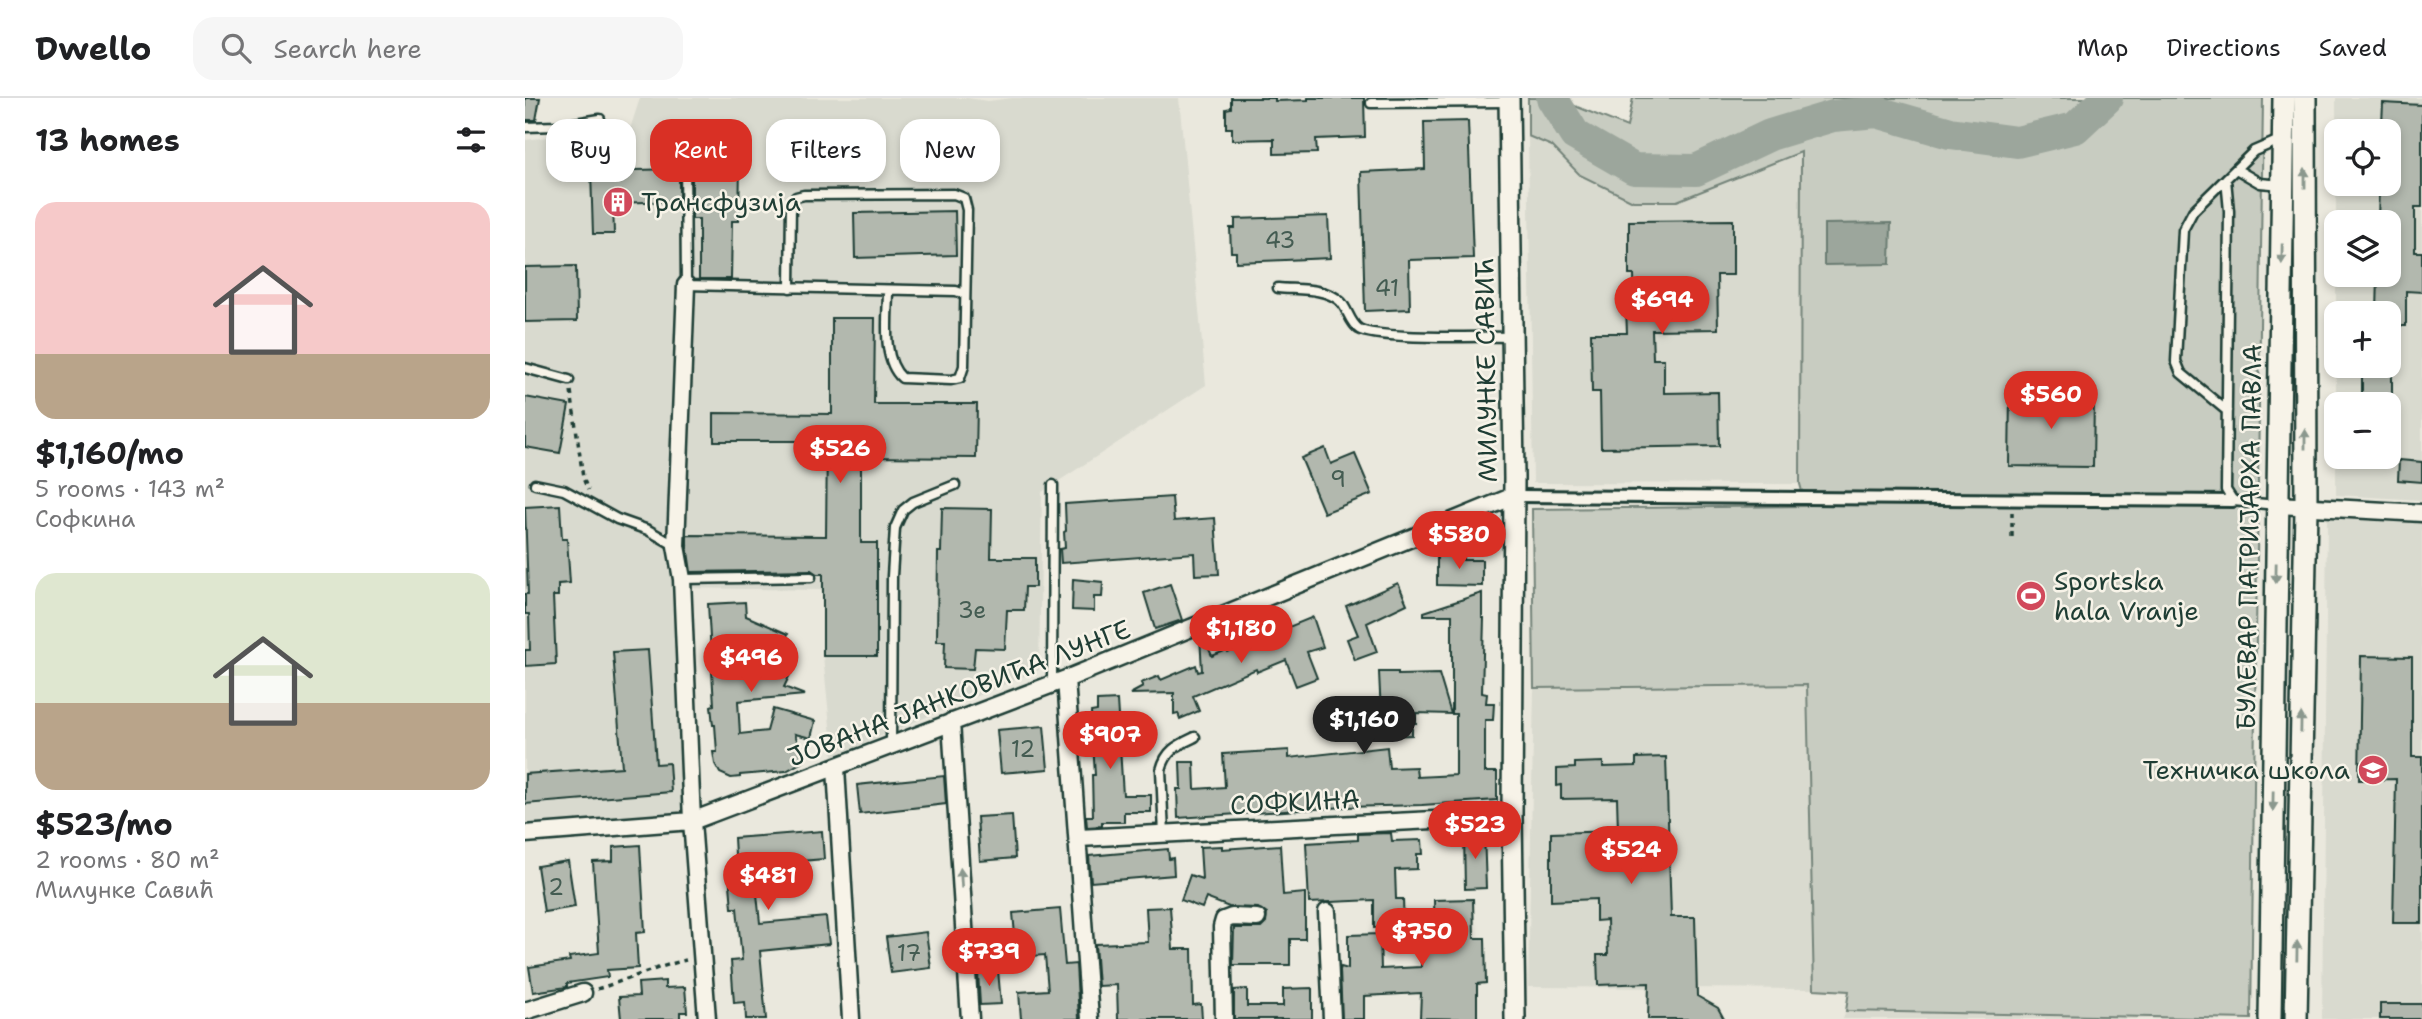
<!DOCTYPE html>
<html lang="en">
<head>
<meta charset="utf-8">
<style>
	:root { --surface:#fff; --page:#f6f6f6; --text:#202124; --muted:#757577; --line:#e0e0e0; --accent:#d93025 }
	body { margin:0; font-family:"Shantell Sans",sans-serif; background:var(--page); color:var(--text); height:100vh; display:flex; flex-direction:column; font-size:26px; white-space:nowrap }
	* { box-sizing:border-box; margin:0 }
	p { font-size:23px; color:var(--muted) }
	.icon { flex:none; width:38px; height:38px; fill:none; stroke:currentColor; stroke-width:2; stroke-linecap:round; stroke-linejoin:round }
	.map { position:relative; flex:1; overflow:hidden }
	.details { display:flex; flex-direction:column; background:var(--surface); width:525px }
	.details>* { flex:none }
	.hud { position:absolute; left:21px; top:21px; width:665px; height:63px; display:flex; gap:14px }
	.buttons { position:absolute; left:1799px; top:21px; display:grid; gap:14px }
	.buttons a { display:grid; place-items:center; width:77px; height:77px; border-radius:14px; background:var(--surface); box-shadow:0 4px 10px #0003; font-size:35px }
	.price { position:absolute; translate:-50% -60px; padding:0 16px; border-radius:24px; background:var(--accent); color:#fff; font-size:23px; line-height:46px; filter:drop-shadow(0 2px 4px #0008) }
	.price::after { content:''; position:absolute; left:50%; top:42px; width:21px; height:16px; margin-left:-10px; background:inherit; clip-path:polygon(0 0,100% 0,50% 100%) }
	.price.selected { background:#222; color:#fff }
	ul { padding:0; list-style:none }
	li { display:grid; align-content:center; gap:14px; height:371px; padding:0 35px }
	li span { display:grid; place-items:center; height:217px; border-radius:21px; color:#555 }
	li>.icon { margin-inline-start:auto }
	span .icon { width:126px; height:126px; fill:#fffc; stroke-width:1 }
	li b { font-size:30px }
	h2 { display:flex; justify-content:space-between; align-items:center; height:84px; padding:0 35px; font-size:30px }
	.pill { padding:0 24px; border-radius:21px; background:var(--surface); box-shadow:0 4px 10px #0003; font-size:24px; line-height:63px }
	.pill.selected { background:var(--accent); color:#fff }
	header { display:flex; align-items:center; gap:42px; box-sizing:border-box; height:98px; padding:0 35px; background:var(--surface); border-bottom:2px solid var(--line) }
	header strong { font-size:33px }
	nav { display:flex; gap:38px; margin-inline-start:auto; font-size:24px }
	.search { width:490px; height:63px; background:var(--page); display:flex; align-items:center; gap:18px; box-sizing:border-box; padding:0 24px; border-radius:21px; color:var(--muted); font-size:26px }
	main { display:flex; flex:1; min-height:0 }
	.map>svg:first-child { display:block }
	.built { fill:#d9dacf; fill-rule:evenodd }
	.green { fill:#c8ccc1; stroke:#74847a; stroke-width:2 }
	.water { fill:#9ca69c; stroke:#6a7c72; stroke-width:2 }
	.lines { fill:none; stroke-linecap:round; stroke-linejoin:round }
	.river { stroke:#9ca69c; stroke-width:32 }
	.building { fill:#b2b8ae; stroke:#1f3d34; stroke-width:2 }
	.service-casing { stroke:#1f3d34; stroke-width:13 }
	.pedestrian-casing { stroke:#1f3d34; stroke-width:16 }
	.minor-casing { stroke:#1f3d34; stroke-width:21 }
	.tertiary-casing { stroke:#1f3d34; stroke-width:24 }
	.secondary-casing { stroke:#1f3d34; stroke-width:26 }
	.path { stroke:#1f3d34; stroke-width:3.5; stroke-dasharray:5 5; stroke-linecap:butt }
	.service { stroke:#f7f3e8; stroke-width:8 }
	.pedestrian { stroke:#f7f3e8; stroke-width:10 }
	.minor { stroke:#f7f3e8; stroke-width:16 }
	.tertiary { stroke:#f7f3e8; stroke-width:19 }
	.secondary { stroke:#f7f3e8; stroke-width:21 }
	.oneway { fill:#8b988e }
	.labels { text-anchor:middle; stroke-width:5; stroke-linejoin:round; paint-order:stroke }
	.number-label { font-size:23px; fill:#445c52 }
	.poi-label { font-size:26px; fill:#1f3d34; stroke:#f7f3e8; text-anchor:start }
	.street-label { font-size:26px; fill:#1f3d34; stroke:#f7f3e8 }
</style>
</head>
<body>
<header>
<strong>Dwello</strong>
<div class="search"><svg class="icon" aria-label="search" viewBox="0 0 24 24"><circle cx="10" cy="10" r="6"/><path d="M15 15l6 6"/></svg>Search here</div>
<nav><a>Map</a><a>Directions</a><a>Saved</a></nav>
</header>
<main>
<section class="details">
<h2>13 homes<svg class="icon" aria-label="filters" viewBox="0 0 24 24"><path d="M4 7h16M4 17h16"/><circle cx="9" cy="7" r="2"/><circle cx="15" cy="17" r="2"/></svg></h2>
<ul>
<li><span style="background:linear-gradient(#f6c9c9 70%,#b9a48a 0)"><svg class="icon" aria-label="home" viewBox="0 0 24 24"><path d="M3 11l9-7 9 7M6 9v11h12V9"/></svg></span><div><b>$1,160/mo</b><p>5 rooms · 143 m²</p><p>Софкина</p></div></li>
<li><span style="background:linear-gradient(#dfe7d0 60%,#b9a48a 0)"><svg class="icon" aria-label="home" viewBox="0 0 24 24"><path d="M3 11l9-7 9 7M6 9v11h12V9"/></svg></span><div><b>$523/mo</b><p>2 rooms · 80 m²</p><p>Милунке Савић</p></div></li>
</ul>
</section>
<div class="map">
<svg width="1897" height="921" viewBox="0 0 1897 921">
	<rect width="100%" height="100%" fill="#eae8dd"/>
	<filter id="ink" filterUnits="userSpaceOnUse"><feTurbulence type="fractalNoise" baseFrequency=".0143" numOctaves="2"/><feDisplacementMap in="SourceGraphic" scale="14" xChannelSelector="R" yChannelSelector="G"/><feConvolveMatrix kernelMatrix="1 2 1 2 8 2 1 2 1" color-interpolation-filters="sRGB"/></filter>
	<g filter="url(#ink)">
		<path class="built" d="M115 0H442L463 3 487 0H654L681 287 517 394 514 572 308 658 298 558V492L149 490 159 715 0 726V42L106 28Z
			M1811 0H1897V402L1811 397ZM1811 33H1864V86H1811ZM1811 124H1864V177H1811ZM1811 215H1864V268H1811ZM1811 306H1864V359H1811Z
			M1003 38 1027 48 1055 77 1276 53 1275 386 1008 385Z
			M1802 421 1897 423V921H1797Z
			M1283 587 1289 891 1003 889 1009 590Z
			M1321 913 1654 921H1318Z"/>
		<path class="green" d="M1003 0H1030L1102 29 1108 0H1738L1726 921 1321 913 1324 893 1289 891 1282 587 1009 590 1007 411 1281 408 1275 386 1276 54 1152 103H1108L1055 77 1027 48 1003 38Z"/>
		<path class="water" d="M1366 125 1365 166 1299 167V126Z"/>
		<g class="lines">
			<path class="river" d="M1027 0 1050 37 1109 71 1171 72 1245 37 1308 18 1352 14 1425 35 1492 44 1550 30 1582 0"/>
		</g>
		<path class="building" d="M0 0H15L11 22H0Z
			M706 0H750V3L783 2V0H839L840 39 791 41 792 55 749 56V41L707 42V30H701V11L706 10Z
			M1858 5 1897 7V109H1890V154H1897V194L1881 193V228H1864V215H1852L1853 177H1864V124H1853L1854 86H1864V26H1857Z
			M943 23 948 160 884 162 885 211 840 213 836 74 900 71 899 24Z
			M448 38 449 62 401 63 400 52H390V39Z
			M167 65 215 66 214 123H207L206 181H174V121H167Z
			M154 71V103L88 105 89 136H68L66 73Z
			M430 113 431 157 330 160 329 115Z
			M803 118 805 160 711 164V154H706L705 130H710V121Z
			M1208 122V177H1192L1193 231 1127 232 1128 261H1139V295L1193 294 1194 348 1076 350 1075 294H1067L1066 235H1102L1101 209H1110L1109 177H1104V123Z
			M51 168 52 223 0 224V169Z
			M307 220H350L349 306H452L451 360 336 359V445H352V558H298V476H292L286 472 166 474 162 447V437L301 438 302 343H189V315L307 316Z
			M1837 268H1867V306H1837Z
			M1485 297 1569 298 1568 369 1484 368Z
			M0 299 44 307 35 355 0 349Z
			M800 350 806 366 830 356 847 396 799 415 776 360Z
			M1874 362 1897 364V384L1873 382Z
			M647 399 649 423 690 420 694 476 670 477 669 455 536 465 535 451 540 450 539 434 541 433 540 406Z
			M35 407 37 441H42L45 485 33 486V498H28L31 566 0 568V552H5L4 516H0V496H3L0 409Z
			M417 410 467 411 466 460H510V489H500L499 512H482L480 551 450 550 448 571 419 570 420 543H412L413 454H416Z
			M912 456 938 457V462H957V488L912 487Z
			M548 481 578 484 577 499H569V513L547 512Z
			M873 485 882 506 842 525 852 554 830 562 822 541 833 537 821 508Z
			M645 486 657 522 630 531 619 495Z
			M957 495V520H959L957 595 962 596 961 605H969L968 622H960V674H972V702L897 707 820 709 653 720 652 691H656L655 664H669L670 691 700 689 698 656 764 652V660L862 649 864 670 891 669 892 679 931 677V616H927V517H899V514Z
			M220 504 221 518 263 536 254 555 271 564 259 589 280 597 213 603 215 636 242 633 248 611 290 623 286 640 270 636 279 663 261 673 215 677V679L206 680 195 675 190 666 188 654H192L190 627H188L186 608 189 607 183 506Z
			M788 519 798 549 782 554 792 580 771 588 761 562 732 574 731 571 668 598 674 613 655 621 653 615 649 616V595L605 596 618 589 616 585 634 578 636 582 671 567 673 574 677 573 675 538 678 537 687 558 702 552 703 554Z
			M123 552 131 666 144 665 146 694 0 706V676L97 669 88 554Z
			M1836 558 1887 559V659H1897V825H1868L1871 681 1834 682Z
			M854 574H873V577L914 576 926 616 891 615V625H887V637L857 638Z
			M592 602 598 697H626V714H599V724H577V728L562 729 561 718H568L567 677H570L566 614 572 613V603Z
			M519 628 523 671 476 675 472 632Z
			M1141 659 1146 819H1170L1172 898 1193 910 1199 921H1123L1124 885 1073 887 1072 857H1083L1082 822 1071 823V801L1026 803V735L1093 733 1092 700 1036 701V687L1032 688V671L1050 670V665L1078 664V669L1111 668V660Z
			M419 678 421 706 335 716 332 687Z
			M487 717 490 760 455 763 452 719Z
			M297 733 299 761 229 767 235 825 301 819 304 846 235 853 241 921H221L220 904 209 905 206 863 217 862 212 810H207L204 774 211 773 209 740Z
			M959 734 961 790 940 791 939 735Z
			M866 735 867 743 897 742 898 756H892V771L870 772 871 801H878L879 829 849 830V802L784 805 781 745 833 742V736Z
			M115 747 120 834 111 835 113 870 82 872 83 879 42 885V889L8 894 4 869 45 863 44 859 74 855 68 764 88 763V749Z
			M755 747 758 797 780 795V841H765V867H708L709 830H736L741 825 742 816 733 810 704 809 681 800 677 810 656 802 665 777 677 781 675 749 697 748V751Z
			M643 751 644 761 648 760 649 777 566 784 564 758Z
			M43 763 50 809 19 814 12 768Z
			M948 801 949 840H960L961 885 952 886V921L895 920 896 895 839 898V921H817L815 872 816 869 823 871V837L855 836 856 871 896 869V843H910L909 802Z
			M645 809 648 851H667L668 907 676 906 677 921H593L592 887 573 888 570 846 623 844 621 810Z
			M535 811 540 867 551 866 554 921H496L494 894 523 892 520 857 492 859 488 815Z
			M401 834 406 870 366 875 361 839Z
			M473 872 476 906 455 907 453 874Z
			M140 883V890L160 889 162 914H155V921H96L94 899 114 898 113 885Z
			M787 890V921H709V892L722 891V908H758V891Z
			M1855 906H1897V921H1855Z"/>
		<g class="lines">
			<g class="service-casing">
				<path id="service" d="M846 5 983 4
					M0 29 32 28 75 21
					M160 58 161 187 431 193 439 196
					M1711 71 1735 85 1757 87
					M1701 81 1704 113 1701 392 1708 403 1752 407
					M265 190 266 106 271 99 279 97 429 96 439 100 442 112 439 268 435 280 426 282 377 280C356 261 363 219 363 192
					M753 190C772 192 801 189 816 204 823 212 825 225 834 231 852 242 960 238 987 239
					M0 270 44 282
					M1702 313 1656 275 1651 263 1658 132 1668 113 1729 53 1757 41
					M10 386 39 392 92 421 123 432 151 448
					M157 481 286 479
					M527 586 528 387
					M366 649 367 478 370 430 378 412 388 404 430 387
					M639 736 636 672C641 652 653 647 670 639"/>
			</g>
			<g class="pedestrian-casing">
				<path id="pedestrian" d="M989 398 1708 403"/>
			</g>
			<g class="minor-casing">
				<path id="minor" d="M161 187 151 448 157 481 167 723 182 921
					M1752 407 1897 415
					M541 581 565 921
					M426 624 445 921
					M311 670 326 921
					M0 736 167 723 541 581 989 398
					M554 740 987 718
					M802 814 807 921
					M0 913 58 895
					M699 921 697 829 699 822 707 819 732 820"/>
			</g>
			<g class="tertiary-casing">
				<path id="tertiary" d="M984 0 989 380 987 718 990 921"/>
			</g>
			<g class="secondary-casing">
				<path id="secondary" d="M1745 921 1759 0
					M1771 921 1781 410 1780 0"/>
			</g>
			<path class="path" d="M46 293 58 380 63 392
				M1487 414V440
				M72 891C102 882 131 869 161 862"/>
			<use href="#service" class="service"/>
			<use href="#pedestrian" class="pedestrian"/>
			<use href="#minor" class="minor"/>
			<use href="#tertiary" class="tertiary"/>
			<use href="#secondary" class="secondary"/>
		</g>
		<defs><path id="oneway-solid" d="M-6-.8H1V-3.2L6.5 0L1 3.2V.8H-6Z" transform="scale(1.75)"/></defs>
		<g class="oneway">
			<use href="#oneway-solid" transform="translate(1780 80) rotate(-90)"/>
			<use href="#oneway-solid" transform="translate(1757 156) rotate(91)"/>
			<use href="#oneway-solid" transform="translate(1780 341) rotate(-90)"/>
			<use href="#oneway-solid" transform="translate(1751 475) rotate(91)"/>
			<use href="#oneway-solid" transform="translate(1776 625) rotate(-89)"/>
			<use href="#oneway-solid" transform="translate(1748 703) rotate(91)"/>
			<use href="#oneway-solid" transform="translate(436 780) rotate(-94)"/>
			<use href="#oneway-solid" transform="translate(1772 853) rotate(-89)"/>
		</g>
	</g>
	<defs>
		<g id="building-disc" transform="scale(1.575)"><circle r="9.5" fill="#d1495b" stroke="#f7f3e8"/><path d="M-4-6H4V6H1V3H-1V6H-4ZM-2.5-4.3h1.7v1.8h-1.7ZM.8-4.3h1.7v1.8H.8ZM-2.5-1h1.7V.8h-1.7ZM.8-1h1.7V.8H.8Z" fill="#fff"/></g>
		<g id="stadium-disc" transform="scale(1.575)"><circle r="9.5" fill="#d1495b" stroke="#f7f3e8"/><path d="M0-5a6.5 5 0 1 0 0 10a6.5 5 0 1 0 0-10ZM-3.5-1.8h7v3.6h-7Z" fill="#fff"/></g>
		<g id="school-disc" transform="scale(1.575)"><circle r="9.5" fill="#d1495b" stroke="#f7f3e8"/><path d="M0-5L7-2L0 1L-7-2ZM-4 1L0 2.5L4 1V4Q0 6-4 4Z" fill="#fff"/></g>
	</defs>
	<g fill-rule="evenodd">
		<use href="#building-disc" x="93" y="104"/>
		<use href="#stadium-disc" x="1506" y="498"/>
		<use href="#school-disc" x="1848" y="672"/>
	</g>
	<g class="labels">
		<g class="number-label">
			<text x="755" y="150">43</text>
			<text x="862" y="198">41</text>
			<text x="813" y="389">9</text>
			<text x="447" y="520">3e</text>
			<text x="498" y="659">12</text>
			<text x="31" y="797">2</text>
			<text x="384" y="863">17</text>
		</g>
		<g class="poi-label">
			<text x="116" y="113">Трансфузија</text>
			<text x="1529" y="492">Sportska<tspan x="1529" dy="30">hala Vranje</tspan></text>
			<text x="1825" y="681" text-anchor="end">Техничка школа</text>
		</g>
		<g class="street-label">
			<text transform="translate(961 272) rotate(-91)" y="9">МИЛУНКЕ САВИЋ</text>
			<text transform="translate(1724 439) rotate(-89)" y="9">БУЛЕВАР ПАТРИЈАРХА ПАВЛА</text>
			<text transform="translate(434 595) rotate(-21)" y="9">ЈОВАНА ЈАНКОВИЋА ЛУНГЕ</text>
			<text transform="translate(770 704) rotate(-3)" y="9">СОФКИНА</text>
		</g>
	</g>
</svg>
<div class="buttons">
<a><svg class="icon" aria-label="locate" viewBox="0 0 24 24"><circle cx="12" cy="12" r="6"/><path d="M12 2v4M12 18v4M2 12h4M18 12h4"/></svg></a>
<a><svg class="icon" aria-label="layers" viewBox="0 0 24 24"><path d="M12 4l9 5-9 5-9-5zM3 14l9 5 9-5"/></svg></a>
<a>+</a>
<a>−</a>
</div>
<b class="price" style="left:1137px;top:238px">$694</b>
<b class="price" style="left:1526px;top:333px">$560</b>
<b class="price" style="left:315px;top:387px">$526</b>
<b class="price" style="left:934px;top:473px">$580</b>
<b class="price" style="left:716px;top:567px">$1,180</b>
<b class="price" style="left:226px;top:596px">$496</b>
<b class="price selected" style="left:839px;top:658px">$1,160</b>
<b class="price" style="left:585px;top:673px">$907</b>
<b class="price" style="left:950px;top:763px">$523</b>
<b class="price" style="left:1106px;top:788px">$524</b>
<b class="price" style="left:243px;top:814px">$481</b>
<b class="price" style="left:897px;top:870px">$750</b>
<b class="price" style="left:464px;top:890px">$739</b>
<div class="hud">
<a class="pill">Buy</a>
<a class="pill selected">Rent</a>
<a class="pill">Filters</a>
<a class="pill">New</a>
</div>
</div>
</main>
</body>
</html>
